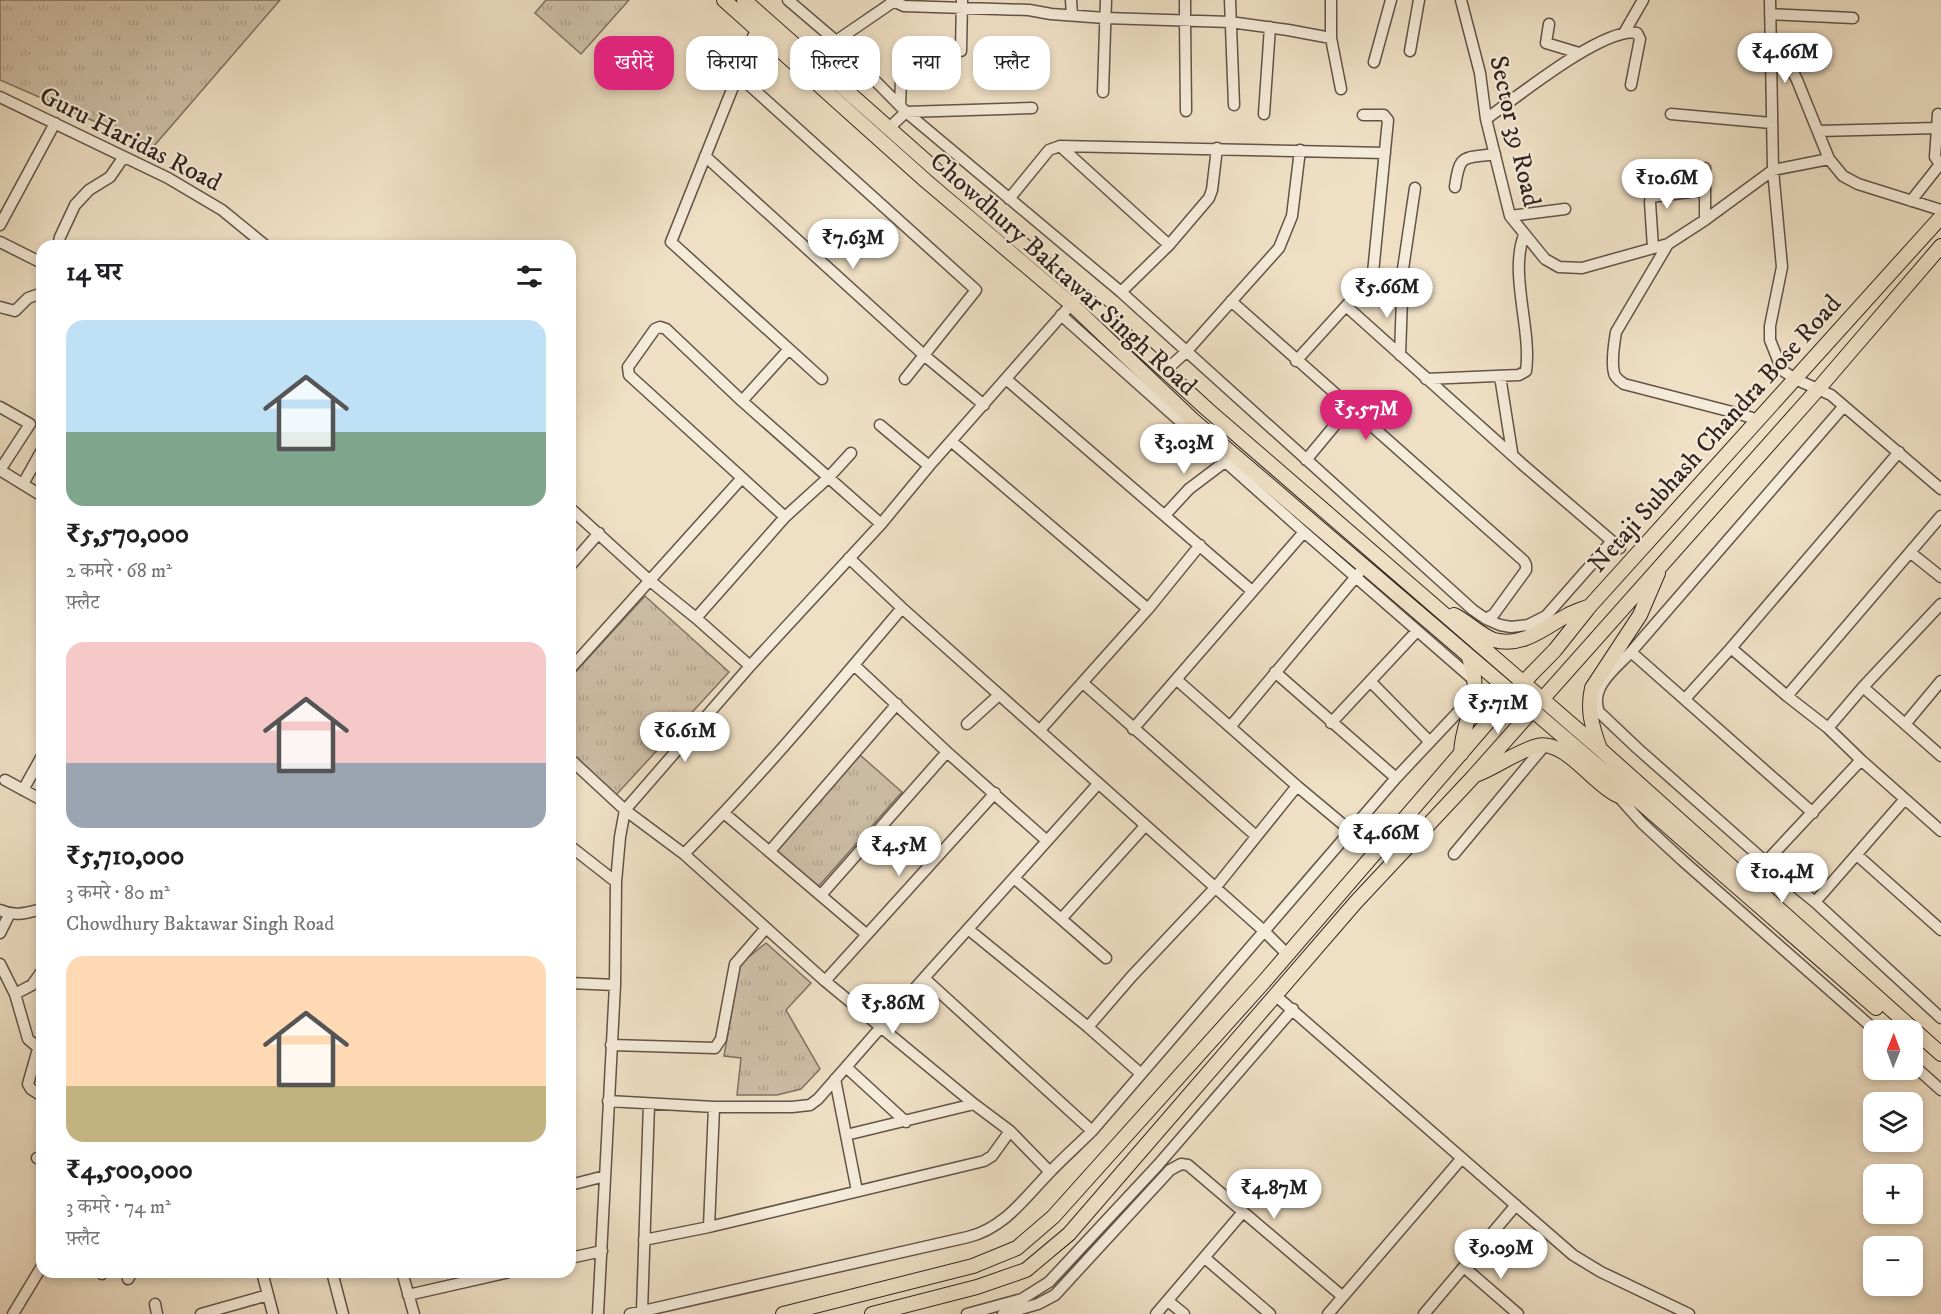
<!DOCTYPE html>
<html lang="hi">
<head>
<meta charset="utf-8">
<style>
	:root { --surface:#fff; --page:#f2f2f2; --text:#202124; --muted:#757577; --accent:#db2777 }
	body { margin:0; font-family:"IM FELL DW Pica","Noto Serif Devanagari",serif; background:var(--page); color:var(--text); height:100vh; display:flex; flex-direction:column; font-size:22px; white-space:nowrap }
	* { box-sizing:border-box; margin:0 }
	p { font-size:20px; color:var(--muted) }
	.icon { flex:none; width:33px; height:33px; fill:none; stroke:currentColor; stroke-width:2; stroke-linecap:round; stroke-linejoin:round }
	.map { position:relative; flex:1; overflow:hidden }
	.drawer { position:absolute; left:36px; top:240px; width:540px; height:1038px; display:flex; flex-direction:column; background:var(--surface); border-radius:18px; box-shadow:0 3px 9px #0003 }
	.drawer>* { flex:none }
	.top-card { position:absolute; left:594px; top:36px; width:570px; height:54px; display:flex; gap:12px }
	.needle { width:39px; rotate:1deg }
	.tools { position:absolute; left:1863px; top:1020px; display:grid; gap:12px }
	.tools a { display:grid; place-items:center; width:60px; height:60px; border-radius:12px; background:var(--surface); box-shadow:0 3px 9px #0003; font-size:30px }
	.price { position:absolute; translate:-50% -51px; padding:0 14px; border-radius:21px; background:#fff; color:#222; font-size:20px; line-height:39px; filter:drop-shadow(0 2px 3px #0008) }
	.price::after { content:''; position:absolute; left:50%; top:36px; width:18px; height:14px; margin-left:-9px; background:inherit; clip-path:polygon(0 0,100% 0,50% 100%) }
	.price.active { background:var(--accent); color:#fff }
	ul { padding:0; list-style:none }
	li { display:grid; align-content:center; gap:12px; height:318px; padding:0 30px }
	li span { display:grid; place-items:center; height:186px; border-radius:18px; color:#555 }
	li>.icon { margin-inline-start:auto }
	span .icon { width:108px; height:108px; fill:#fffc; stroke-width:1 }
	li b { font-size:26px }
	h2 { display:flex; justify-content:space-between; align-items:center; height:72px; padding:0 30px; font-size:26px }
	.chip { padding:0 21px; border-radius:18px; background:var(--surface); box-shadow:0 3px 9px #0003; font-size:21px; line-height:54px }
	.chip.active { background:var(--accent); color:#fff }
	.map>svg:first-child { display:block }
	.grass { fill:url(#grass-tufts); stroke:#807264; stroke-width:1.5 }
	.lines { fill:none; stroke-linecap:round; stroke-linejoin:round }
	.minor-casing { stroke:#615449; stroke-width:13 }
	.major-casing { stroke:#322520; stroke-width:16 }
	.minor { stroke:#f5ebd9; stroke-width:10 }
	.major { stroke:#efe0c5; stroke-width:14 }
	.labels { text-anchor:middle; stroke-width:4.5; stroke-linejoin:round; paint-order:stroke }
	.street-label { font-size:26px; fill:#322520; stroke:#f5ebd9 }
</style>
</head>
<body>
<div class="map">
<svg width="1941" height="1314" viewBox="0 0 1941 1314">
	<defs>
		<pattern id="grass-tufts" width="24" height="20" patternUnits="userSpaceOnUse" patternTransform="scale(1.5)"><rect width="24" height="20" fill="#cfc0a9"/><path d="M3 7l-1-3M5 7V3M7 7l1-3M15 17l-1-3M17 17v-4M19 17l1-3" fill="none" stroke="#b2a591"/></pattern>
	</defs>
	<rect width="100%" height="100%" fill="#efe0c5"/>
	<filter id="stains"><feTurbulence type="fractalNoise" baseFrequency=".00333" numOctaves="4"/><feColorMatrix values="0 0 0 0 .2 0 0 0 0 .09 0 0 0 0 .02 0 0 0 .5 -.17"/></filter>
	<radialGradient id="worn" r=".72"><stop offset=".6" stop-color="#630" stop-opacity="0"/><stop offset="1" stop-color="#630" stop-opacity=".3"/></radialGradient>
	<path class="grass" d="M0 0H280L153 147 0 80Z
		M546 0H629L581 54 535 13Z
		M645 596 729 672 616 795 570 753V678Z
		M860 755 902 792 817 888 775 851Z
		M766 943 811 983 786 1010 820 1069 801 1089 777 1095H737L741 1058 724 1056 740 964Z"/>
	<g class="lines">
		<g class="minor-casing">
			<path id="minor" d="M788 0 836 41 906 112 1121 292 1473 610 1486 619 1494 614 1526 570V565L1524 561 1231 301
				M891 0 904 6 1029 10 1051 14 1105 18 1230 22 1288 30 1331 38
				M1071 0 1072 15
				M1230 0 1234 105
				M1331 0V38L1341 89
				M1461 0 1480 73 1486 119 1510 216 1545 259 1559 267 1582 268 1668 244 1705 220 1773 170 1829 159
				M1770 0 1773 170 1782 267 1770 326V340L1782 370 1795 379 1831 395 1941 489
				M1770 14 1853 18
				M1185 20 1186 111
				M1185 20V0
				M759 22 671 242 822 379
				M1549 24 1546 43 1579 53
				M1624 33 1643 0
				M1771 40H1777L1797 80 1829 159 1843 176 1858 184 1941 210
				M961 51 962 0
				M1410 51 1419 0
				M808 57 836 41 896 0
				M1374 62 1391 0
				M738 75 976 290 905 379
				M1103 92 1106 0
				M0 97 168 178 222 210 266 246
				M900 106 902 54
				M1264 114 1270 27
				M1671 114 1771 123
				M1938 114 1935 157 1940 164
				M1486 119C1516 98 1604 26 1637 33L1640 39 1631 85
				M889 128 906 112 1032 108
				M1818 131 1937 128
				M1060 146 1169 245
				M705 156 925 356 984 405
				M1455 187C1460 152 1463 159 1495 154
				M1009 199 1049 150 1060 146 1385 153
				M1911 201 1941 163
				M1510 216 1565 209
				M1705 220V168
				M0 225 55 123
				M0 242 42 263
				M1668 244 1616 332C1614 344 1611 361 1614 373 1615 378 1620 381 1624 384L1740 414 1758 420
				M58 246 60 237 75 205 89 190 110 177 123 158
				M1653 248 1650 202 1651 197 1705 190
				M1370 279 1403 285
				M1121 292 1169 245 1209 198 1212 190 1217 148
				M1346 306 1522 464 1620 548
				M0 307 15 311 28 298 42 293
				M1061 315 1304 532 1475 681
				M1400 355 1403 269 1415 188
				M1296 361 1365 285 1373 273 1388 120 1384 115H1363
				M1165 371 1186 352 1279 248 1292 216 1300 150
				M1500 376 1512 452
				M1006 379 1252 591
				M1426 379 1519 375 1526 371C1532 330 1509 274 1524 235
				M742 401 789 349
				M1844 406 1631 652C1616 668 1589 687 1599 712L1637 748 1767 863 1815 902 1941 1018
				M0 407 30 424 0 470
				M880 425 929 466
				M951 441 1148 609
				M1306 460 1350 407
				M0 470 42 496
				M23 484 42 450
				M570 508 649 580 696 618 750 666
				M1165 515 1189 489 1226 461
				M785 517 629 375 628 367 655 329 660 327 666 329 742 401 881 524
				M1911 553 1941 577
				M849 558 902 608 1264 931 1287 954
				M570 566 599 533
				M696 618 785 517 829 477 851 453
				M1486 619 1500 625 1511 627 1528 625 1546 616 1612 541
				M1731 648 1787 696 1828 728 1861 760 1941 831
				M1631 652 1813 813
				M854 665 947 752 1047 841
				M570 669 741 479
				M1275 672 1396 778
				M1177 680 1297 786 1352 832
				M1370 681 1430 742
				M1083 683 1256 836
				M1863 687 1941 756
				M1787 696 1941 516
				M1685 699 1731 648 1899 452
				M1331 723 1417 631
				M1906 723 1941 681
				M967 724 999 695
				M1230 727 1359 573
				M1828 728 1863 687 1941 604
				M1133 729 1304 532
				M1040 730 1148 609 1200 545
				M570 759 625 810 684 854 825 981 974 1104 1010 1131 1050 1172
				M5 780 42 800
				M23 790 42 756
				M1617 795 1642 823 1682 860 1875 1030
				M724 813 866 934
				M570 846 616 882
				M770 851 897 704
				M684 854C761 776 831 692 902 608
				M1454 854 1545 745
				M1857 855 1941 930
				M1014 878 1106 958
				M1748 881 1861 760
				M821 895 947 752
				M1815 902 1905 799
				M0 910C15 917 26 913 42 909
				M1062 918 1145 826
				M968 929 1088 1027 1140 1073
				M0 933 9 915
				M0 964 15 994 28 1039 42 1051
				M924 978 1092 1131
				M825 981 995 793
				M570 983 615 985
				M15 994 32 985 42 971
				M1276 996 1573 1255 1601 1272 1689 1314
				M1088 1027 1132 976 1215 888 1297 786
				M611 1045 715 1048 721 1039 735 964 766 928
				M38 1049 28 1084 31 1089 42 1096
				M1912 1064 1941 1090
				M846 1067 906 1122
				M835 1079 857 1191
				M608 1101 714 1107H792L810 1105 818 1099 924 978 1098 784
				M846 1135 974 1104
				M37 1158 42 1160
				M570 1185 605 1176
				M709 1227 714 1107
				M644 1240 709 1227 984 1161 992 1156 1010 1131
				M570 1258 602 1251
				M1205 1258 1270 1314
				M1465 1268 1518 1314
				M262 1272 273 1314
				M332 1272 343 1314
				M402 1272 414 1314
				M102 1274 103 1272
				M128 1279 132 1272
				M408 1295 509 1272
				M1168 1301 1184 1314
				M155 1304 157 1314
				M642 1311 649 1104
				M13 1314 42 1266
				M201 1314 268 1295
				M598 1314 615 985 616 882 620 837 625 810 750 666 881 524 929 466 1075 300
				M630 1314 968 1237C1004 1228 1024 1199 1048 1174 1062 1159 1078 1145 1092 1131L1396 778 1474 695
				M967 1314 1022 1299 1049 1282 1158 1165 1293 1009
				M1003 1314 1038 1304 1055 1295 1170 1170 1181 1164 1188 1165 1342 1296
				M1156 1314 1243 1212
				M1328 1314 1462 1158
				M1424 1314 1516 1205"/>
		</g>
		<g class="major-casing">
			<path id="major" d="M724 0 926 181 1071 304 1193 420 1641 803 1876 1008
				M744 0 936 170 1081 294 1208 410 1600 749 1941 1054
				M1454 615C1468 622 1480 635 1494 640 1523 648 1545 627 1568 615 1575 611 1583 609 1590 606
				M1600 749C1592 727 1587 710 1592 688L1640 615 1658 573
				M1461 754C1462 715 1485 701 1469 658
				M1478 774C1498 766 1516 752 1537 746 1565 739 1593 784 1617 795 1621 797 1626 798 1630 800
				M783 1314 973 1266 1017 1248 1053 1217 1262 984 1512 694 1555 650 1590 606 1941 217
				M872 1314 977 1287 1026 1270 1069 1234 1356 902 1474 776 1819 388 1941 246"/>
		</g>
		<use href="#minor" class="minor"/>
		<use href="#major" class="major"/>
	</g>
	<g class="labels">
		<g class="street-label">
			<text transform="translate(1516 131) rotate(77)" y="9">Sector 39 Road</text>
			<text transform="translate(131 138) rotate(27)" y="9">Guru Haridas Road</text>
			<text transform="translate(1064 273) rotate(42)" y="9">Chowdhury Baktawar Singh Road</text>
			<text transform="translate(1714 433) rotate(-48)" y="9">Netaji Subhash Chandra Bose Road</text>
		</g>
	</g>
	<rect width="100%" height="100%" filter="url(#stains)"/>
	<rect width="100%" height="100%" fill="url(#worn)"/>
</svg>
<div class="tools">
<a><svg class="needle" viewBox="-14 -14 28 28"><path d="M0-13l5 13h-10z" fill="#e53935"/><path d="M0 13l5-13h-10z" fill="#757577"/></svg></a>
<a><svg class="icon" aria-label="layers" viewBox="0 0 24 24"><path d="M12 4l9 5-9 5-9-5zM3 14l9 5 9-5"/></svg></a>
<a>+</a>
<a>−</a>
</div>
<b class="price" style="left:1785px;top:84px">₹4.66M</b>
<b class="price" style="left:1667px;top:210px">₹10.6M</b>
<b class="price" style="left:853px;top:270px">₹7.63M</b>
<b class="price" style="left:1387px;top:319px">₹5.66M</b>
<b class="price active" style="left:1366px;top:441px">₹5.57M</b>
<b class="price" style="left:1184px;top:475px">₹3.03M</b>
<b class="price" style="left:1498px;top:735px">₹5.71M</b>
<b class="price" style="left:685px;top:763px">₹6.61M</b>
<b class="price" style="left:1386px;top:865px">₹4.66M</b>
<b class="price" style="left:899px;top:877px">₹4.5M</b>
<b class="price" style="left:1782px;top:904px">₹10.4M</b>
<b class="price" style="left:893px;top:1035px">₹5.86M</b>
<b class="price" style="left:1274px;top:1220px">₹4.87M</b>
<b class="price" style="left:1501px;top:1280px">₹9.09M</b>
<div class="top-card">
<a class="chip active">खरीदें</a>
<a class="chip">किराया</a>
<a class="chip">फ़िल्टर</a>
<a class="chip">नया</a>
<a class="chip">फ़्लैट</a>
</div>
<section class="drawer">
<h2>14 घर<svg class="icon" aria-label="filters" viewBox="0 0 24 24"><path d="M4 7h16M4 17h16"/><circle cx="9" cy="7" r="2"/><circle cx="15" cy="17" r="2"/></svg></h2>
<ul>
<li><span style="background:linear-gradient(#bfe0f5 60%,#7fa58c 0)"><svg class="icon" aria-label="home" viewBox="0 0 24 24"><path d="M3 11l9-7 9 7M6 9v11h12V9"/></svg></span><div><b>₹5,570,000</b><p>2 कमरे · 68 m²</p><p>फ़्लैट</p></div></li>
<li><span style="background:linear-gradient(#f6c9c9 65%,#9aa5b1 0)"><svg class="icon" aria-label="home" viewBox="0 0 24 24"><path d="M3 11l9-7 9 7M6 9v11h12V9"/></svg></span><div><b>₹5,710,000</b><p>3 कमरे · 80 m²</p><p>Chowdhury Baktawar Singh Road</p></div></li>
<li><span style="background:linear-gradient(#ffd9b3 70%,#c2b280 0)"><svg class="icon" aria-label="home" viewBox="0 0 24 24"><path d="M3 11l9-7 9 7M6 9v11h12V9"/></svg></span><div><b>₹4,500,000</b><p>3 कमरे · 74 m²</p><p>फ़्लैट</p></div></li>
</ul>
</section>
</div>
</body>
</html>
